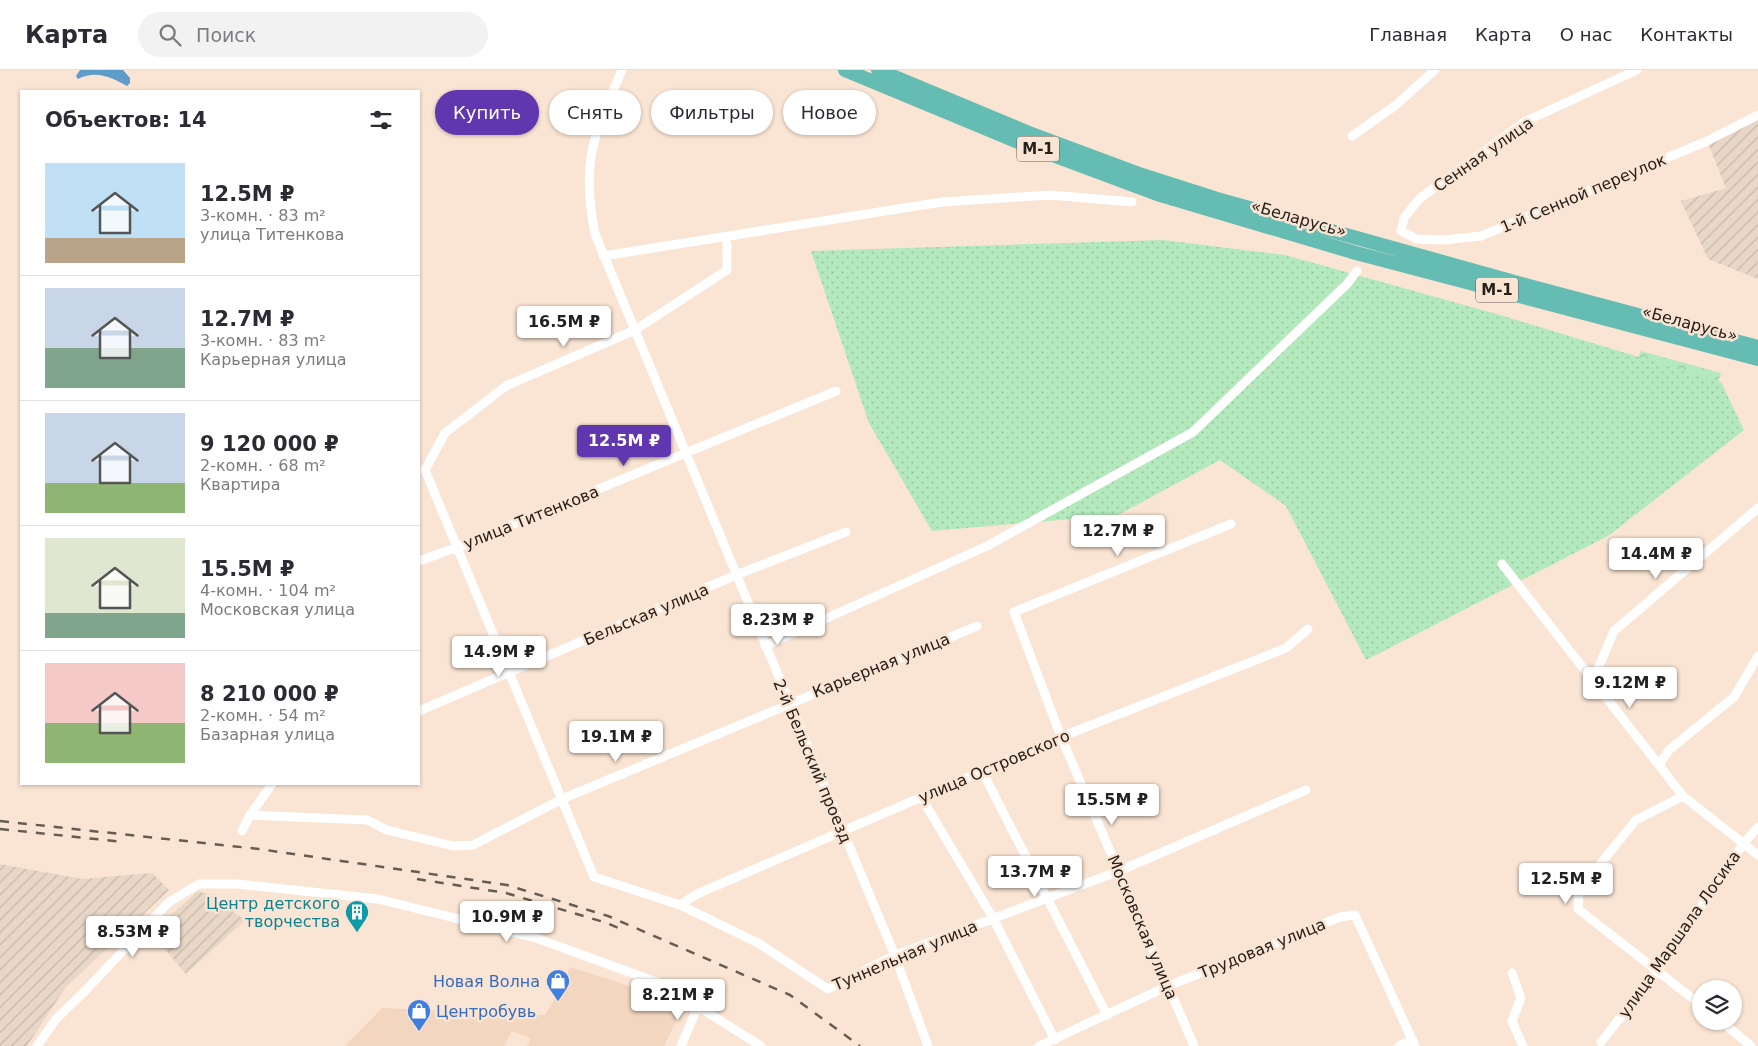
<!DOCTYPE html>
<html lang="ru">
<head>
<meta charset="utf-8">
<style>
	:root { --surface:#fff; --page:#f2f2f3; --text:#2b2b33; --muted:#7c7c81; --line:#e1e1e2; --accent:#6137af }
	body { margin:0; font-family:"DejaVu Sans",sans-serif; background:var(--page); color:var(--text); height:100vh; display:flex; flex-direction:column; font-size:19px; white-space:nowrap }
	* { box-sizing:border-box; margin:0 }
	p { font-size:16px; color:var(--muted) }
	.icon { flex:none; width:28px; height:28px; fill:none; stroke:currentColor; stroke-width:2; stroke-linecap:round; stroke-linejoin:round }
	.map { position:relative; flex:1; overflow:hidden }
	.side { position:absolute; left:20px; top:20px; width:400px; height:695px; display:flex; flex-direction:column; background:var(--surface); border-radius:0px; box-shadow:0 1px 4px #0004 }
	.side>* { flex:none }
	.guide { position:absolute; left:435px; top:20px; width:475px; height:45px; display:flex; gap:10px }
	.controls { position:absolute; left:1692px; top:910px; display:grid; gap:10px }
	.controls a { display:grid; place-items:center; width:50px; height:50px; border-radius:50%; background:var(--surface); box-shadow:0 1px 4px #0004; font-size:25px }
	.price { position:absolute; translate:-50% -42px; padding:0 11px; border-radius:5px; background:#fff; color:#222; font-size:16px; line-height:32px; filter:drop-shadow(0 1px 2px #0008) }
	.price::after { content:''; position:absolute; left:50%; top:30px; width:15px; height:11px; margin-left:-8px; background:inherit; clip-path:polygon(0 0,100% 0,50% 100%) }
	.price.current { background:var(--accent); color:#fff }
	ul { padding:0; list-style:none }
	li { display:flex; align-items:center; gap:15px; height:125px; padding:0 25px }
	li+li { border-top:1px solid var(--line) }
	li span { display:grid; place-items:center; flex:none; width:140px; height:100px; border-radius:0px; color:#555 }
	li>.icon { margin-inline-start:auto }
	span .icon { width:60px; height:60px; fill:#fffc; stroke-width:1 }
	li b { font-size:21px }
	h2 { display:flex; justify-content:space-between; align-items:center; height:60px; padding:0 25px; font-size:21px }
	.pill { padding:0 18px; border-radius:22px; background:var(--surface); box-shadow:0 1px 4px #0004; font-size:18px; line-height:45px }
	.pill.current { background:var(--accent); color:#fff }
	header { display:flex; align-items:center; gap:30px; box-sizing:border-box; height:70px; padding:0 25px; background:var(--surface); border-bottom:1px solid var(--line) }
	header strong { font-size:24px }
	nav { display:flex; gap:28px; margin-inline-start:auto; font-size:18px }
	.search { width:350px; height:45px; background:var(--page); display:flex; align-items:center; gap:12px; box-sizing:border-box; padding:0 18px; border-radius:28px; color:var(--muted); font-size:19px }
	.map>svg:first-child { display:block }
	.built { fill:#f2d6c0 }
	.industrial { fill:url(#industrial-furrows) }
	.forest { fill:url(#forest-crowns) }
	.garden { fill:url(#garden-dots) }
	.water { fill:#5e9cc9 }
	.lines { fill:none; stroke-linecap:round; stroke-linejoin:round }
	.minor { stroke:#fff; stroke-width:9 }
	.trunk { stroke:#64bcb3; stroke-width:14 }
	.rail { stroke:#675c52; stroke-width:2.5; stroke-dasharray:9 9; stroke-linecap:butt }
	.labels { text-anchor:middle; stroke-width:5; stroke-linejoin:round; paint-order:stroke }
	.shield { fill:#fae4d3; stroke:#665b52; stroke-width:1 }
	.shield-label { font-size:15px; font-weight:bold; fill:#27201a }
	.street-label { font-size:16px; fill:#27201a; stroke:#fae4d3 }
	.culture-label { font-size:16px; fill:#0d838f; stroke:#fae4d3; text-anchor:end }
	.shop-label { font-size:16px; fill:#366cbe; stroke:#fae4d3; text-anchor:end }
</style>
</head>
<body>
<header>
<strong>Карта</strong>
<div class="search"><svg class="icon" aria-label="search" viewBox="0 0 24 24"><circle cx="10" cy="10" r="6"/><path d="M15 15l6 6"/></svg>Поиск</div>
<nav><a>Главная</a><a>Карта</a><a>О нас</a><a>Контакты</a></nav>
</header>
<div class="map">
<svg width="1758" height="976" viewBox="0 0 1758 976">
	<defs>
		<pattern id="industrial-furrows" width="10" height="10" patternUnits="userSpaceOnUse" patternTransform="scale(1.25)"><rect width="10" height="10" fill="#e8d7c6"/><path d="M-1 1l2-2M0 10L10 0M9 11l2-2" fill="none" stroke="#c7b8aa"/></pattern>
		<pattern id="forest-crowns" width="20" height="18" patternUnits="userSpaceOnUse" patternTransform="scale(1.25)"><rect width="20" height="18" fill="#b3e9bd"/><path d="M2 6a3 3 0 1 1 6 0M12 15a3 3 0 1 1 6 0" fill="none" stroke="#9ac8a2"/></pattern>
		<pattern id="garden-dots" width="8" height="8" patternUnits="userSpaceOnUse" patternTransform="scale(1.25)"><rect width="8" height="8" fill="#b3e9bd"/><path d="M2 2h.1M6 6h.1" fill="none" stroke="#9ac8a2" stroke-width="1.8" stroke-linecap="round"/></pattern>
	</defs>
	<rect width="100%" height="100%" fill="#fae4d3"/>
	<path class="built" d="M570 897 651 923 680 943 664 976H527L531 968 512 961 504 976H345L382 938 545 945 561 918Z"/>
	<path class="industrial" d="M1758 45V209L1708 189 1681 131 1726 118 1707 71Z
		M0 794 82 809 152 803 169 820 66 917 27 976H0Z
		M198 821 209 825 245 850 186 904 151 863Z"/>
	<path class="forest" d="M1641 281 1721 303 1718 313 1637 291Z"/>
	<path class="garden" d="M1163 170 1285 185 1500 245 1721 312 1744 360 1608 466 1366 590 1286 436 1220 390 1118 445 932 461 869 353 811 181Z"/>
	<path class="water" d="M80 0H123L130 8V13L127 16C111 7 96 0 78 9L76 6Z"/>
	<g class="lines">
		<path class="minor" d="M622 0C610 28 596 57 591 87 587 113 590 139 595 164L895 886 928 976
			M1637 0 1526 51 1419 129 1404 148 1401 161 1417 169 1443 170 1481 166 1707 71 1758 45
			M1352 66 1396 35 1435 0
			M727 174V200L635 260 506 316 445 363 425 400 594 807 680 835 758 873 828 919 891 887 1119 801 1306 720
			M603 186 942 132 1050 125 1132 132
			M419 491 458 477 836 321
			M1502 494 1683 726 1758 785
			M765 576 989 475 1193 362 1347 214 1357 201
			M1593 610 1614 561 1758 438
			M419 641 736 505 846 462
			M1659 695 1669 680 1734 627 1758 586
			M982 701 1107 945
			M1683 726 1636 750 1579 820 1578 839 1701 935
			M921 727 993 848 1055 970
			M250 745 367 750 387 760 453 776 473 775 562 729 977 556
			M242 761 250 745 272 714
			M680 835 697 824 1061 667 1286 578 1308 559
			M1512 903 1521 928 1512 951 1523 976
			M1721 951 1751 976
			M1601 972 1658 900 1743 774 1758 757
			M37 976 56 949 86 920 169 832 199 814H238L378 829 536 868 662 914 761 976
			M681 976 698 936
			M1039 976 1168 916 1340 847 1355 845 1415 976
			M1194 976 1061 667 1014 542 1231 454
			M1399 976 1413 970"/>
		<path class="trunk" d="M845 0 1023 74 1157 124 1356 183 1758 289
			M878 0 1029 63 1142 105 1217 129 1529 216 1758 277"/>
		<path class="rail" d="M0 751 259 779 507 815 608 846 790 925 860 976
			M0 759 124 772
			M417 809 506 823 607 853 625 861"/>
	</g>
	<defs>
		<g id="building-pin" transform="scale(1.25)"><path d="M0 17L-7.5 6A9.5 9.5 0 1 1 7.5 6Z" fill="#0f9aa8" stroke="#fae4d3"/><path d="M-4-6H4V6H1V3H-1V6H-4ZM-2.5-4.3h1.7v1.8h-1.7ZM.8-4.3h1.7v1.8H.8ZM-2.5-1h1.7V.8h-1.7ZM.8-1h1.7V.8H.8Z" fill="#fff"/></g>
		<g id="shop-pin" transform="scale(1.25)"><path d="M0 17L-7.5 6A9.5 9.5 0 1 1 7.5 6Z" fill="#3f7fe0" stroke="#fae4d3"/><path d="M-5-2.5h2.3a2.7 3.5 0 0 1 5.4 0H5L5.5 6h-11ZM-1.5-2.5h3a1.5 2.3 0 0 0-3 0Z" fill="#fff"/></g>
	</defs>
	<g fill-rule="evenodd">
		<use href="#building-pin" x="357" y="842"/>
		<use href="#shop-pin" x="558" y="911"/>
		<use href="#shop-pin" x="419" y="941"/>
	</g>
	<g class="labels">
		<g class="shield">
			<rect x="1017" y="66.5" width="42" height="25" rx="4"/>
			<rect x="1476" y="207.5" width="42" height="25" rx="4"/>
		</g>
		<g class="shield-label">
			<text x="1038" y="84">М-1</text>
			<text x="1497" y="225">М-1</text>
		</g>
		<g class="street-label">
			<text transform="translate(1483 84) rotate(-35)" y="6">Сенная улица</text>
			<text transform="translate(1583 123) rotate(-23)" y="6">1-й Сенной переулок</text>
			<text transform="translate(1299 148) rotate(16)" y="6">«Беларусь»</text>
			<text transform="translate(1690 253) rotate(15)" y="6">«Беларусь»</text>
			<text transform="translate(531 447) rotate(-22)" y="6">улица Титенкова</text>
			<text transform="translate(646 544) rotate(-23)" y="6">Бельская улица</text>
			<text transform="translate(881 595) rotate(-22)" y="6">Карьерная улица</text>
			<text transform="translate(813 691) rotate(67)" y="6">2-й Бельский проезд</text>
			<text transform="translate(994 696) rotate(-23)" y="6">улица Островского</text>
			<text transform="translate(1143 857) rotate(67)" y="6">Московская улица</text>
			<text transform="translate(1679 864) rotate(-55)" y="6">улица Маршала Лосика</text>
			<text transform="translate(1262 878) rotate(-22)" y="6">Трудовая улица</text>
			<text transform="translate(905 885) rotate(-23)" y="6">Туннельная улица</text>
		</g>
		<g class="culture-label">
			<text x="340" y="839">Центр детского<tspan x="340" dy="18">творчества</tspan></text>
		</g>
		<g class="shop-label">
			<text x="540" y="917">Новая Волна</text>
			<text x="436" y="947" text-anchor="start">Центробувь</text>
		</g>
	</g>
</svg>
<div class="controls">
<a><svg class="icon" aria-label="layers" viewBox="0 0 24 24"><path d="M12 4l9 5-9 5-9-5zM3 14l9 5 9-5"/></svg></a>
</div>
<b class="price" style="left:564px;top:278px">16.5M ₽</b>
<b class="price current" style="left:624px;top:397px">12.5M ₽</b>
<b class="price" style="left:1118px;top:487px">12.7M ₽</b>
<b class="price" style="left:1656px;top:510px">14.4M ₽</b>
<b class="price" style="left:778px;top:576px">8.23M ₽</b>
<b class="price" style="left:499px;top:608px">14.9M ₽</b>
<b class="price" style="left:1630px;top:639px">9.12M ₽</b>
<b class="price" style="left:616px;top:693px">19.1M ₽</b>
<b class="price" style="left:1112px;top:756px">15.5M ₽</b>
<b class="price" style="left:1035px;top:828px">13.7M ₽</b>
<b class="price" style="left:1566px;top:835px">12.5M ₽</b>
<b class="price" style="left:507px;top:873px">10.9M ₽</b>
<b class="price" style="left:133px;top:888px">8.53M ₽</b>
<b class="price" style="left:678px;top:951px">8.21M ₽</b>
<div class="guide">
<a class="pill current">Купить</a>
<a class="pill">Снять</a>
<a class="pill">Фильтры</a>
<a class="pill">Новое</a>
</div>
<section class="side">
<h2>Объектов: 14<svg class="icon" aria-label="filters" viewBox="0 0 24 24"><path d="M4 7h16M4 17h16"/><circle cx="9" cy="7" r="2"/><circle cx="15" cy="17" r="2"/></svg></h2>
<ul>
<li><span style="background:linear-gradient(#bfe0f5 75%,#b9a48a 0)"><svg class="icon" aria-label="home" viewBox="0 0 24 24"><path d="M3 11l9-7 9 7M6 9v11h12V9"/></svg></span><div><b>12.5M ₽</b><p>3-комн. · 83 m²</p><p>улица Титенкова</p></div></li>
<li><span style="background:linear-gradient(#c9d6e8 60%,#7fa58c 0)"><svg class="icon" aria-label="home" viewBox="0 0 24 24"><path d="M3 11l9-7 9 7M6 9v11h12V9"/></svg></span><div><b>12.7M ₽</b><p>3-комн. · 83 m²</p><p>Карьерная улица</p></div></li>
<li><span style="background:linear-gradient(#c9d6e8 70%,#8fb573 0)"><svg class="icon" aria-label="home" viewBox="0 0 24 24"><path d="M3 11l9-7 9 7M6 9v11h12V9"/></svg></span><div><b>9 120 000 ₽</b><p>2-комн. · 68 m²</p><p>Квартира</p></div></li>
<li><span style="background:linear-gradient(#dfe7d0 75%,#7fa58c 0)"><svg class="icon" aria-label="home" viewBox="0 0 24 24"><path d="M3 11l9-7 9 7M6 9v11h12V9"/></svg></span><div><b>15.5M ₽</b><p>4-комн. · 104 m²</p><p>Московская улица</p></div></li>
<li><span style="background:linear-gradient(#f6c9c9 60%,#8fb573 0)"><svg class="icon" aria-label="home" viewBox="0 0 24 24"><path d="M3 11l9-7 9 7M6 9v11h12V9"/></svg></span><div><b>8 210 000 ₽</b><p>2-комн. · 54 m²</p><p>Базарная улица</p></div></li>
</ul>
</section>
</div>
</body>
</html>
